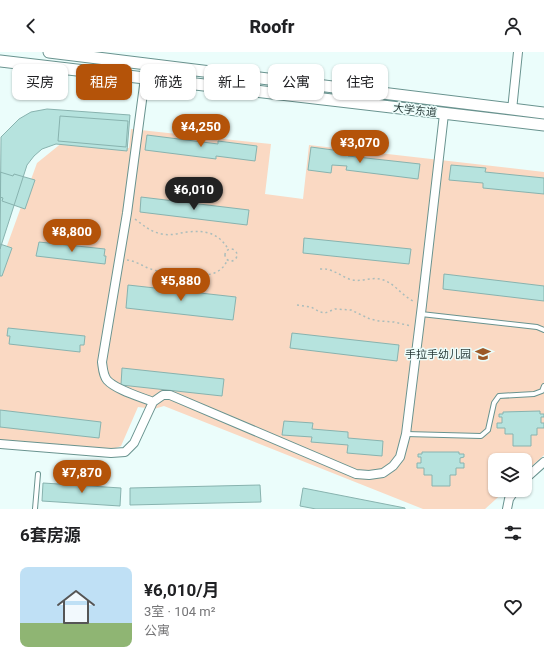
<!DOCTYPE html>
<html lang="zh">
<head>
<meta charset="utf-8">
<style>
	:root { --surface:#fff; --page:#f2f2f2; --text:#202124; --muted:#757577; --line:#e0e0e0; --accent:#b45309 }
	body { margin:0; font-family:Roboto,"Noto Sans SC",sans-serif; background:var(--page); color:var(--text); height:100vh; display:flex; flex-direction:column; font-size:15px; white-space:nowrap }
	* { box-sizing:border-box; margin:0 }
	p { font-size:13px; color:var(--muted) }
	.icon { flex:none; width:22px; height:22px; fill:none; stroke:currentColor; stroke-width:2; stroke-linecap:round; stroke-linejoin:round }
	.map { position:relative; height:457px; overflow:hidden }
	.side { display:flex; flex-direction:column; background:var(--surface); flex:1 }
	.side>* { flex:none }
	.top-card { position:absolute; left:12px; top:12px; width:520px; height:36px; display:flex; gap:8px }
	.buttons { position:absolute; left:488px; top:401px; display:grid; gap:8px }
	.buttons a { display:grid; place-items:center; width:44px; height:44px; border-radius:8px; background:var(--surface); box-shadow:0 1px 3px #0004; font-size:20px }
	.price { position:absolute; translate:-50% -34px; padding:0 9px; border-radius:14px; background:var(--accent); color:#fff; font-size:13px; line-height:26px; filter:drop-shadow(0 1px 2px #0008) }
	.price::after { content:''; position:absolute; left:50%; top:24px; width:12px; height:9px; margin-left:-6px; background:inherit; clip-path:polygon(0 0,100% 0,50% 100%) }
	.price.on { background:#222; color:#fff }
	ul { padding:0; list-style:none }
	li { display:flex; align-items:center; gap:12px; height:100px; padding:0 20px }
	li+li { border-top:1px solid var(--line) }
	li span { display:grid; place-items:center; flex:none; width:112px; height:80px; border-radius:8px; color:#555 }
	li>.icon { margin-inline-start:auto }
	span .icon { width:48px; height:48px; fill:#fffc; stroke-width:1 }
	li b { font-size:17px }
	h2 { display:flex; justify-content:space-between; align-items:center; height:48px; padding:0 20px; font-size:17px }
	.pill { padding:0 14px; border-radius:8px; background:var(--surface); box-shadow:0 1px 3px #0004; font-size:14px; line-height:36px }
	.pill.on { background:var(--accent); color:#fff }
	header { display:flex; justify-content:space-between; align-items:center; height:52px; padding:0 20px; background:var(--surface); font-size:18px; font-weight:800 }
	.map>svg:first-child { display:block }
	.green { fill:#fad9c3 }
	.building { fill:#b6e3de; stroke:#88b3af }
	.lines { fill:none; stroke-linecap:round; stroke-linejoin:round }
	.lane-casing { stroke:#69938f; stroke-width:6 }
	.street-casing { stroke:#69938f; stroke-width:10 }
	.secondary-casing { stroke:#69938f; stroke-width:13 }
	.path { stroke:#abbdbb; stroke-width:1.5; stroke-dasharray:2 3; stroke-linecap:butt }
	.lane { stroke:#fff; stroke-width:4 }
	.street { stroke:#fff; stroke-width:8 }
	.secondary { stroke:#fff; stroke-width:11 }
	.labels { text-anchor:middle; stroke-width:3; stroke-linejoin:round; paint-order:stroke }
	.street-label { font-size:11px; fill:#2a3c3a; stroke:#ebfdfb }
	.poi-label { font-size:11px; fill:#2a3c3a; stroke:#ebfdfb; text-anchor:end }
</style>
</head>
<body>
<header><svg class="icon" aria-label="back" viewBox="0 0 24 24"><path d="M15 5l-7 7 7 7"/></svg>Roofr<svg class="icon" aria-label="person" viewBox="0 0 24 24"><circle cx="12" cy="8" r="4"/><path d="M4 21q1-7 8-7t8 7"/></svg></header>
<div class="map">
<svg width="544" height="457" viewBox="0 0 544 457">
	<rect width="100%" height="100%" fill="#ebfdfb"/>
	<path class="green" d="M131 77 271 92 265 142 303 147 309 93 544 120V403L525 420V408H495V438H506L485 457H423L164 354 154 357 138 355 121 394 108 399 0 389V213L37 111 63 90 129 96Z"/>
	<path class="building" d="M47 57 130 63 127 99 56 92 42 97 34 104 27 113 0 197 1 85 19 67 31 60Z
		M60 64 128 69 126 95 58 89Z
		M147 83 218 92V89L257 94 255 109 216 104V107L145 98Z
		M311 95 348 100V104L420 112 418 127 346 118 347 114 332 113 331 121 308 118Z
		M451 113 486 116 485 120 544 126V142L483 136V131L449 128Z
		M0 120 13 124 14 122 35 128 25 157 2 149 3 146 0 145Z
		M141 145 249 158 247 173 140 160Z
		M304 186 411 197 409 212 303 201Z
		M39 190 105 197 104 204H106L105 212 36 204Z
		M0 192 12 196 2 224H0Z
		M444 222 544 234V249L443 237Z
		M128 233 236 245 233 268 126 256Z
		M8 276 85 284 84 293H80V300L9 292 10 284H7Z
		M292 281 399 293 397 309 290 296Z
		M122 316 224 327 222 344 121 333Z
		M0 358 101 370 99 386 0 375Z
		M540 359V362H544V365H541V371H544V376H537V383H531V394H513V382H505V376H497V371H502V365H499V362H503V360Z
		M284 369 313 371 312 377 348 380V386L383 389 382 404 347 401 348 393 311 390 312 385 282 383Z
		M422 400H459V402H464V405L460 406V411H464V416H456V423H450V434H432V423H424V416H417V411H421V405H418V402H422Z
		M43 431 121 436 120 454 42 449Z
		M260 433 261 450 130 453V436Z
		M303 436 405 456V457H316L300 454Z"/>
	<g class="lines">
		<g class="lane-casing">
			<path id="lane" d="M421 262 537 275 544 278
				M406 382 481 384 488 378 494 351 499 344 534 342 542 339 544 334
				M35 457 38 422"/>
		</g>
		<g class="street-casing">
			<path id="street" d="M145 26 127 161 102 310C103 317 103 323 107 328 116 338 141 345 153 350
				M512 58 518 0
				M0 392 111 401 125 400 134 391 153 350 163 343H170L356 422 369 423 383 421 393 414 400 405 406 382 422 253 444 62
				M525 427 544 410
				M507 457 509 447 515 438"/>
		</g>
		<g class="secondary-casing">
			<path id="secondary" d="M49 0 544 61
				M0 9 544 73"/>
		</g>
		<path class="path" d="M135 167C144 174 151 180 162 182 171 184 179 181 187 180 205 178 219 181 228 197
			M225 203a6 6 0 1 1 12 0a6 6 0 1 1-12 0Z
			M127 208C137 209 145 216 154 218 166 222 173 218 185 217 191 217 194 220 199 222 210 225 224 219 227 208
			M320 217C332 216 339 223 349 227 359 231 370 225 380 227 394 230 401 243 413 249
			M297 253 311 255 320 260 325 261 335 257 351 258 370 267 379 269 394 270 411 274"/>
		<use href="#lane" class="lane"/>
		<use href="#street" class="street"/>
		<use href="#secondary" class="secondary"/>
	</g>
	<defs>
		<g id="school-bare" transform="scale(1.2)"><path d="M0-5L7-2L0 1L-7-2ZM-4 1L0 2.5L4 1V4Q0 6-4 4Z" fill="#9b5927" stroke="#ebfdfb" stroke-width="2.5" paint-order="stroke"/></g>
	</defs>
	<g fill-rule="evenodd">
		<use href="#school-bare" x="483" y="302"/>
	</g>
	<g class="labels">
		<g class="street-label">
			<text transform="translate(415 58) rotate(7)" y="4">大学东道</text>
		</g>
		<g class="poi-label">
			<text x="471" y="306">手拉手幼儿园</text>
		</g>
	</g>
</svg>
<div class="buttons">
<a><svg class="icon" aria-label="layers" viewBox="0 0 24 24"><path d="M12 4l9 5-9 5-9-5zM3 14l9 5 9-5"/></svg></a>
</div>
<b class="price" style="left:201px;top:96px">¥4,250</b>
<b class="price" style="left:360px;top:112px">¥3,070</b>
<b class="price on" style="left:194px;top:159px">¥6,010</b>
<b class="price" style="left:72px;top:201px">¥8,800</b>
<b class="price" style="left:181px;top:250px">¥5,880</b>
<b class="price" style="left:82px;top:442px">¥7,870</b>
<div class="top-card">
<a class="pill">买房</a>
<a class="pill on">租房</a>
<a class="pill">筛选</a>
<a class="pill">新上</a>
<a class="pill">公寓</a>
<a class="pill">住宅</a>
</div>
</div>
<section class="side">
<h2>6套房源<svg class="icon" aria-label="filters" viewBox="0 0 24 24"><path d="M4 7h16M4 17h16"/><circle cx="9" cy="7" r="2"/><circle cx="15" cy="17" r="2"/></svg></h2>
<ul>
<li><span style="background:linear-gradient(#bfe0f5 70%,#8fb573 0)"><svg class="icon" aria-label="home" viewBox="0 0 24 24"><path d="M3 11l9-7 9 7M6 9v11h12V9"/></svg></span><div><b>¥6,010/月</b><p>3室 · 104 m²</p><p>公寓</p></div><svg class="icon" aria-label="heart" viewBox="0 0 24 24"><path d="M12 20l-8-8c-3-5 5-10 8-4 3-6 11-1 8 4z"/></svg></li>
</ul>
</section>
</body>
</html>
